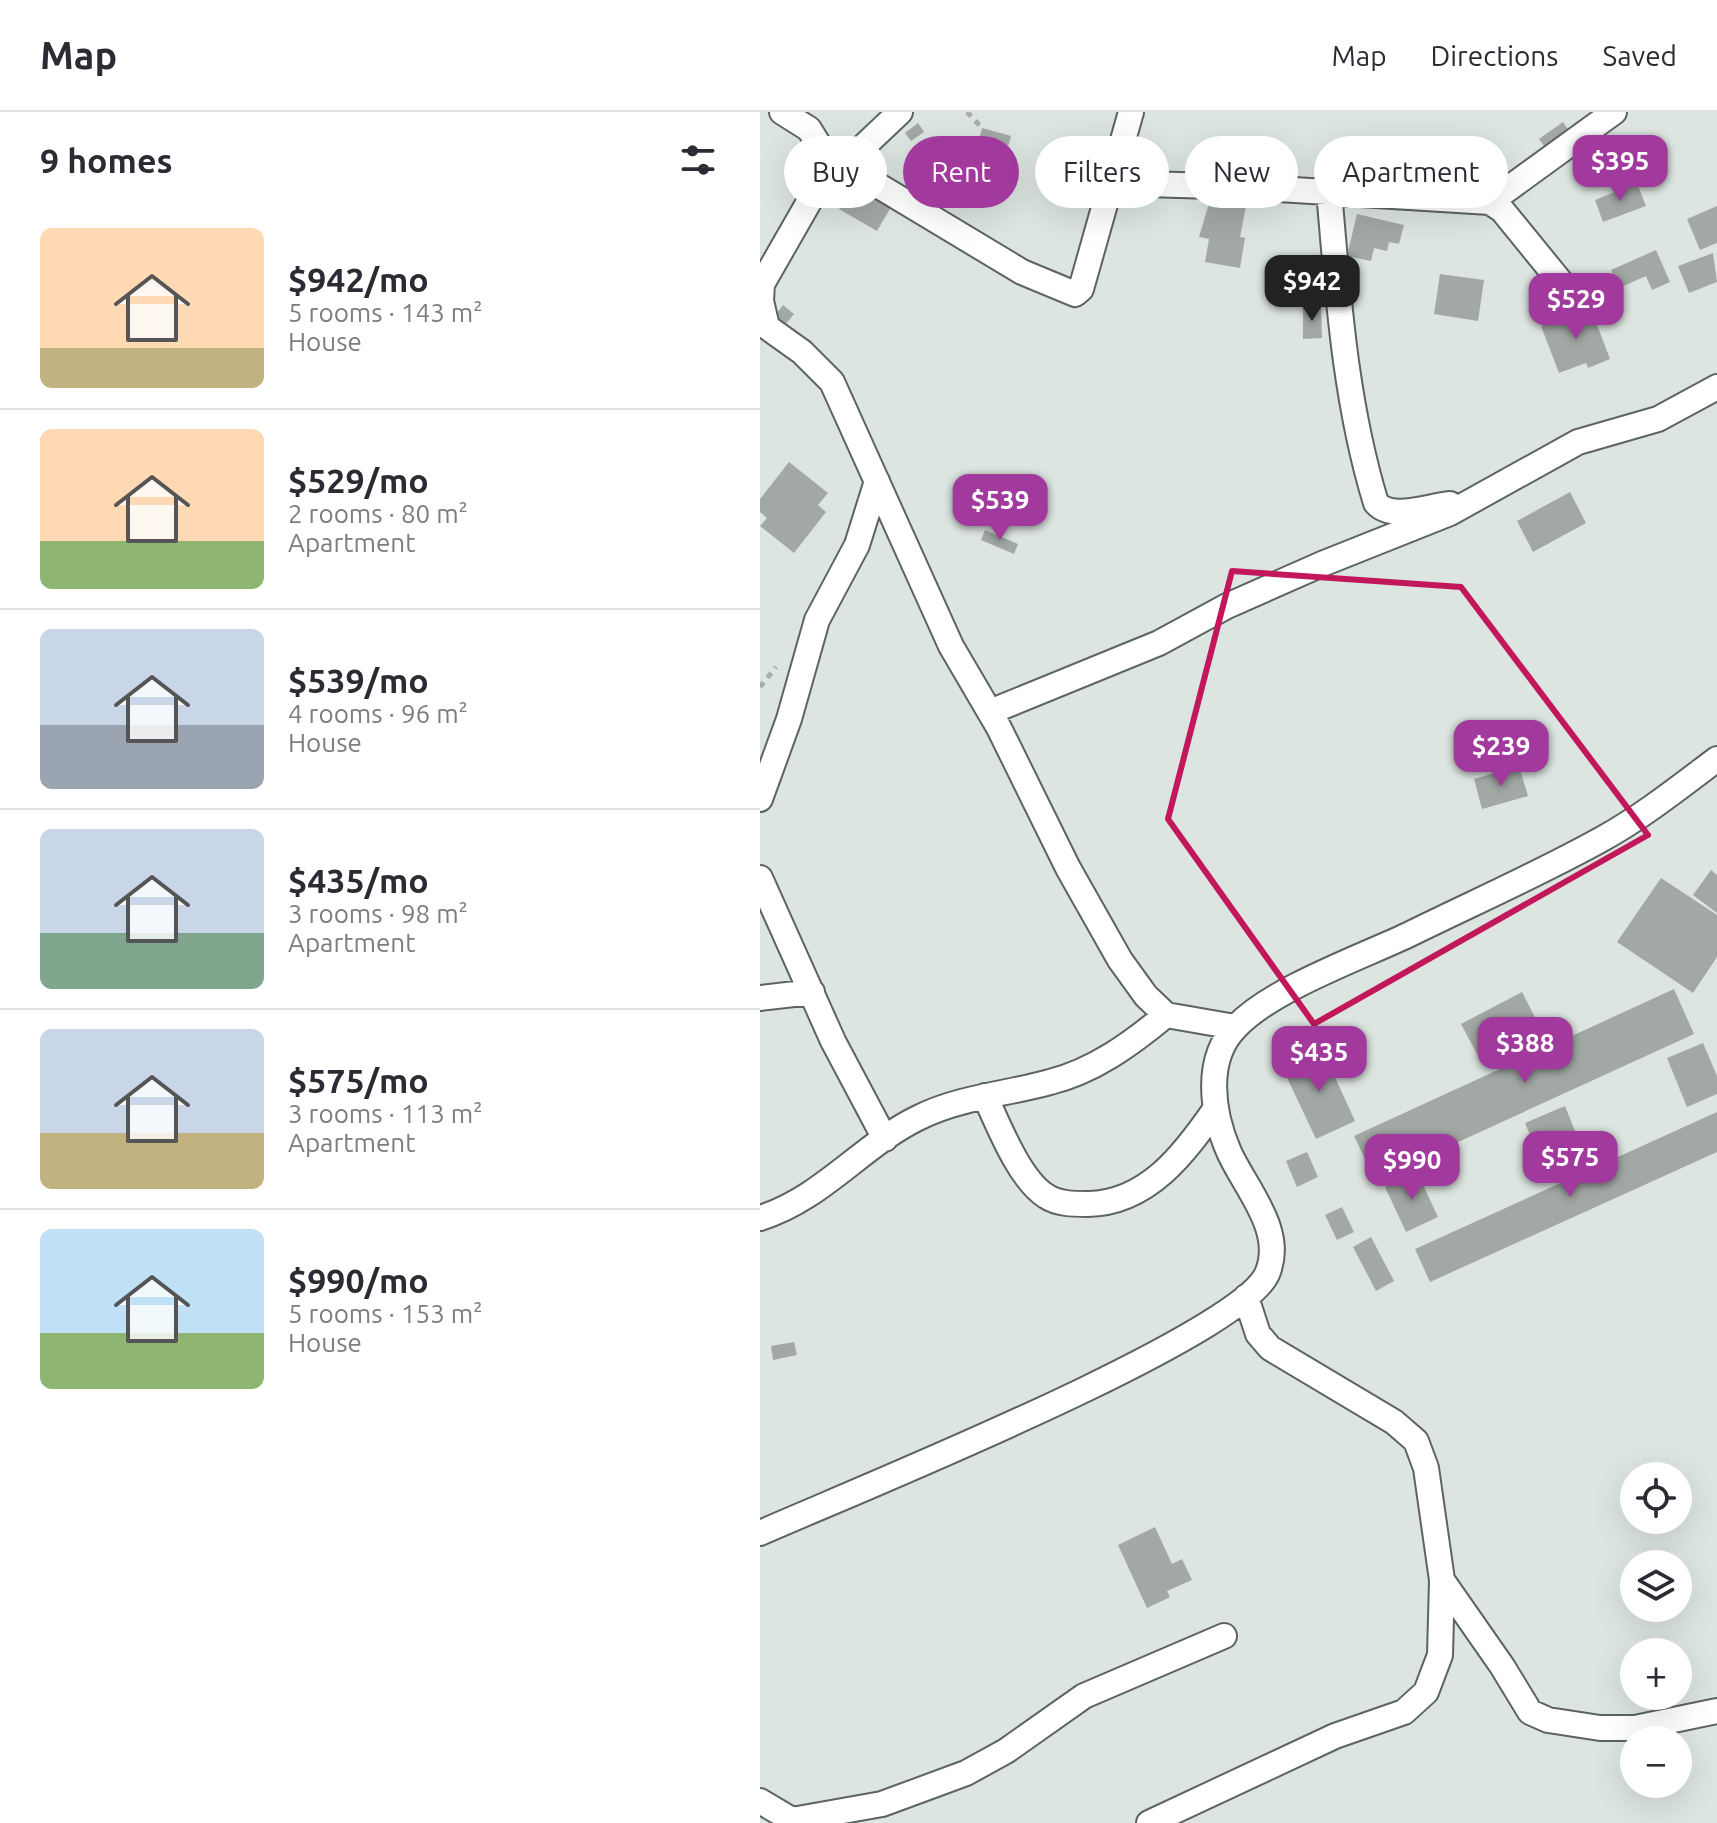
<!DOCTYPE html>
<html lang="en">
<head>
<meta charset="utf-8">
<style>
	:root { --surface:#fff; --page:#f7f7f7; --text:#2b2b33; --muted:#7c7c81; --line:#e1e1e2; --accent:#a23a9d }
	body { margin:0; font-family:Ubuntu,sans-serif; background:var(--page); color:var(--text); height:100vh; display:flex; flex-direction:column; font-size:30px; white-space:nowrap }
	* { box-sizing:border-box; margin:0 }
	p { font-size:26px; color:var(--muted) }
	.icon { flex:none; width:44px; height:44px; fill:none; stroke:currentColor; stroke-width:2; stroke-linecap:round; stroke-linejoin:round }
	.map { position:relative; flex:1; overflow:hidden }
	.details { display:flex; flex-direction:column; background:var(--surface); width:760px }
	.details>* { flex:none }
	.guide { position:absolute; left:24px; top:24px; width:760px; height:72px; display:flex; gap:16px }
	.controls { position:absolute; left:860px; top:1350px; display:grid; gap:16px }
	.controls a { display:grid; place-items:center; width:72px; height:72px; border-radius:50%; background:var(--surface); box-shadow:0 8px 32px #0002; font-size:40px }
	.price { position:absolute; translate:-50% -68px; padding:0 18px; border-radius:16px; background:var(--accent); color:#fff; font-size:26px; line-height:52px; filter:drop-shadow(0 2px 4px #0008) }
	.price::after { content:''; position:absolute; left:50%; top:48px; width:24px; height:18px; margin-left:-12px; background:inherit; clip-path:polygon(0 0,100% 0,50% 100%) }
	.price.on { background:#222; color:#fff }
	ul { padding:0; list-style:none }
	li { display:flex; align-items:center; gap:24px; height:200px; padding:0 40px }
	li+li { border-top:2px solid var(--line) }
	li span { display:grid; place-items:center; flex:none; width:224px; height:160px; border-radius:12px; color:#555 }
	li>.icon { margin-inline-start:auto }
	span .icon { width:96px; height:96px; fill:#fffc; stroke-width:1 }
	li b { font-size:34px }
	h2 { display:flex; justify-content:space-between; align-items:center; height:96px; padding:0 40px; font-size:34px }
	.pill { padding:0 28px; border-radius:36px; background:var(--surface); box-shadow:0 8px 32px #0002; font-size:28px; line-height:72px }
	.pill.on { background:var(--accent); color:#fff }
	header { display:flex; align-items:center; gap:48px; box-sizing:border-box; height:112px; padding:0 40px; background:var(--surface); border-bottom:2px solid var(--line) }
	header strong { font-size:38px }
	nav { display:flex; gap:44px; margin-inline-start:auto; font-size:28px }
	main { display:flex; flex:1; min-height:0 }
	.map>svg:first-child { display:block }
	.building { fill:#a2a9a5 }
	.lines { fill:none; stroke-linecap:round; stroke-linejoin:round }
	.minor-casing { stroke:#5d6460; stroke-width:28 }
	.path { stroke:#a7aeaa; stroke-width:5; stroke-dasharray:6 6; stroke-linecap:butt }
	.minor { stroke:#fff; stroke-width:24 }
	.marked { fill:none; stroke:#c2185b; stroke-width:6; stroke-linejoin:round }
</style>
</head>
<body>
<header>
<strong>Map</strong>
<nav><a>Map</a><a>Directions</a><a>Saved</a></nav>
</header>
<main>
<section class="details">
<h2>9 homes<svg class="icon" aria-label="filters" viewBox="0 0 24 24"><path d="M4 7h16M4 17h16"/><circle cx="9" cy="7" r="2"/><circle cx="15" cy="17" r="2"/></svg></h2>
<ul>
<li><span style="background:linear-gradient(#ffd9b3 75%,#c2b280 0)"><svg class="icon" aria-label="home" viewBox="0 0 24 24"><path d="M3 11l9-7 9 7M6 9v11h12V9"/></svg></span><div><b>$942/mo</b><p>5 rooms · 143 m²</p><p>House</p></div></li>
<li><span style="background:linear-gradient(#ffd9b3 70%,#8fb573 0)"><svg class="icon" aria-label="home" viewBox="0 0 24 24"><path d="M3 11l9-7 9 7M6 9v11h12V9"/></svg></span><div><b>$529/mo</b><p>2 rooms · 80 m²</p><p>Apartment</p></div></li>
<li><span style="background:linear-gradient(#c9d6e8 60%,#9aa5b1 0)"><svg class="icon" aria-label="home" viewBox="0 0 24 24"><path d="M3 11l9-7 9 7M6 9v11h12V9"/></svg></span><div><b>$539/mo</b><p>4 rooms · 96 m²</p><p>House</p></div></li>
<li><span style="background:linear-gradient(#c9d6e8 65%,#7fa58c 0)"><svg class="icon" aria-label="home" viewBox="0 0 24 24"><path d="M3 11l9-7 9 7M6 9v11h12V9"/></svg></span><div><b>$435/mo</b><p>3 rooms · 98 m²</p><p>Apartment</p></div></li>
<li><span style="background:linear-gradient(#c9d6e8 65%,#c2b280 0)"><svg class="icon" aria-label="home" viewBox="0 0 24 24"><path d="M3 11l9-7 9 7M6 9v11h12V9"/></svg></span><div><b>$575/mo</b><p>3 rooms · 113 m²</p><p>Apartment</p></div></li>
<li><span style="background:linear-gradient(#bfe0f5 65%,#8fb573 0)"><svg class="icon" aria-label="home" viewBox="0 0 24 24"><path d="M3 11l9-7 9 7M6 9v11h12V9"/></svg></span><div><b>$990/mo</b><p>5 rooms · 153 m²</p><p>House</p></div></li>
</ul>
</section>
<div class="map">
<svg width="957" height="1711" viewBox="0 0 957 1711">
	<rect width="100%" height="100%" fill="#dce5e0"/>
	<path class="building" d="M803 10 811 22 788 39 779 27Z
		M158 11 164 20 151 29 145 21Z
		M222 16 251 24 242 56 214 48Z
		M877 71 886 94 843 110 835 88Z
		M93 73 131 95 117 119 79 97Z
		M453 78 483 84 481 93 486 94 480 125 485 126 480 156 445 150 449 127 439 125Z
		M957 94V131L940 138 927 107Z
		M597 102 644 113 639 132 629 130 627 139 614 136 611 149 587 144Z
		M896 138 910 170 892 178 886 164 859 176 851 158Z
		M953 141 957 170 929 181 918 154Z
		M680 162 724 168 718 209 674 202Z
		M23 193 34 202 25 213 14 205Z
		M561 194 562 226 543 227V195Z
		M830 194 850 247 828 256 826 251 799 261 781 214Z
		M29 350 68 381 58 393 66 400 34 441 0 414 7 406 0 400V387Z
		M810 380 826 411 773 440 757 409Z
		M225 418 258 432 254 442 221 428Z
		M759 654 768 684 722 697 714 667Z
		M951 758 957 763V801L933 783Z
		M901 766 957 803V845L933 881 857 830Z
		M914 877 934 922 615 1068 594 1024Z
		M762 880 778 911 759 921 768 938 738 954 729 936 717 942 701 912Z
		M943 931 957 964V982L927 995 907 946Z
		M562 937 595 1009 556 1027 522 955Z
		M805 994 825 1044 785 1060 765 1011Z
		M957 1000V1040L670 1170 655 1137Z
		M547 1040 558 1065 537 1075 526 1049Z
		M657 1060 678 1105 646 1120 625 1075Z
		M582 1095 594 1120 577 1128 565 1103Z
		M611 1125 634 1169 616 1179 593 1135Z
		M34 1230 37 1243 13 1248 11 1234Z
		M395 1415 412 1452 422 1447 432 1468 407 1479 410 1485 387 1496 358 1433Z"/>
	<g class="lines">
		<g class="minor-casing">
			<path id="minor" d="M22 0 49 17 68 48 65 62 2 172 1 189 7 215 42 240 72 270 191 534 239 616 308 756 360 848 386 884 406 903 475 915
				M84 53 262 160 315 182 321 177 371 0
				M73 58 84 53 140 0
				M351 71 487 75 730 90 742 98 817 190
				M569 79C578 183 585 290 616 391 632 409 668 394 690 392
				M730 90 854 0
				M230 600 399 531 467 494 562 452 690 401 818 330 898 307 957 275
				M0 687 29 607 57 508 97 433 117 369
				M0 766 73 929 125 1027
				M0 886 52 880
				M225 984C238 1012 259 1067 286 1084 298 1092 313 1092 328 1092 388 1091 425 1041 456 996
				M0 1106C62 1087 103 1032 160 1005 201 985 247 982 290 970 334 959 371 932 406 903
				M0 1421C83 1384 478 1226 507 1162 526 1119 485 1076 469 1040 452 1001 444 947 476 915 512 877 599 846 648 823 713 791 779 762 842 727 882 705 921 674 957 647
				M682 1468 742 1554 770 1600 788 1608 840 1616H875L957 1599
				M0 1689 32 1708 122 1692 206 1661 246 1639 324 1584 464 1524
				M389 1711 575 1624 644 1600 666 1580 680 1543 682 1468 666 1356 656 1329 634 1310 510 1236 498 1222 486 1185"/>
		</g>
		<path class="path" d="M207 0 222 16
			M0 575 16 555"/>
		<use href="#minor" class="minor"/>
	</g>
	<path class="marked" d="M472 459 701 475 888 723 554 912 408 707Z"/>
</svg>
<div class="controls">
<a><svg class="icon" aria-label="locate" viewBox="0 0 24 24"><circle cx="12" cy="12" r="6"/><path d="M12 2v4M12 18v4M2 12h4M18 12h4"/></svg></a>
<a><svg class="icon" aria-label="layers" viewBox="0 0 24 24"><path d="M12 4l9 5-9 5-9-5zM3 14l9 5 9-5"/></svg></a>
<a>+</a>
<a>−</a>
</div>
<b class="price" style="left:860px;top:91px">$395</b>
<b class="price on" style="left:552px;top:211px">$942</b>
<b class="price" style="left:816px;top:229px">$529</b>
<b class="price" style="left:240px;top:430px">$539</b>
<b class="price" style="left:741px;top:676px">$239</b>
<b class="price" style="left:765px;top:973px">$388</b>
<b class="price" style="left:559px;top:982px">$435</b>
<b class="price" style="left:810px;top:1087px">$575</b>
<b class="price" style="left:652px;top:1090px">$990</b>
<div class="guide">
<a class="pill">Buy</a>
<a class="pill on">Rent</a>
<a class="pill">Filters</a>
<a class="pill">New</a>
<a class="pill">Apartment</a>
</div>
</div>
</main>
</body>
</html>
